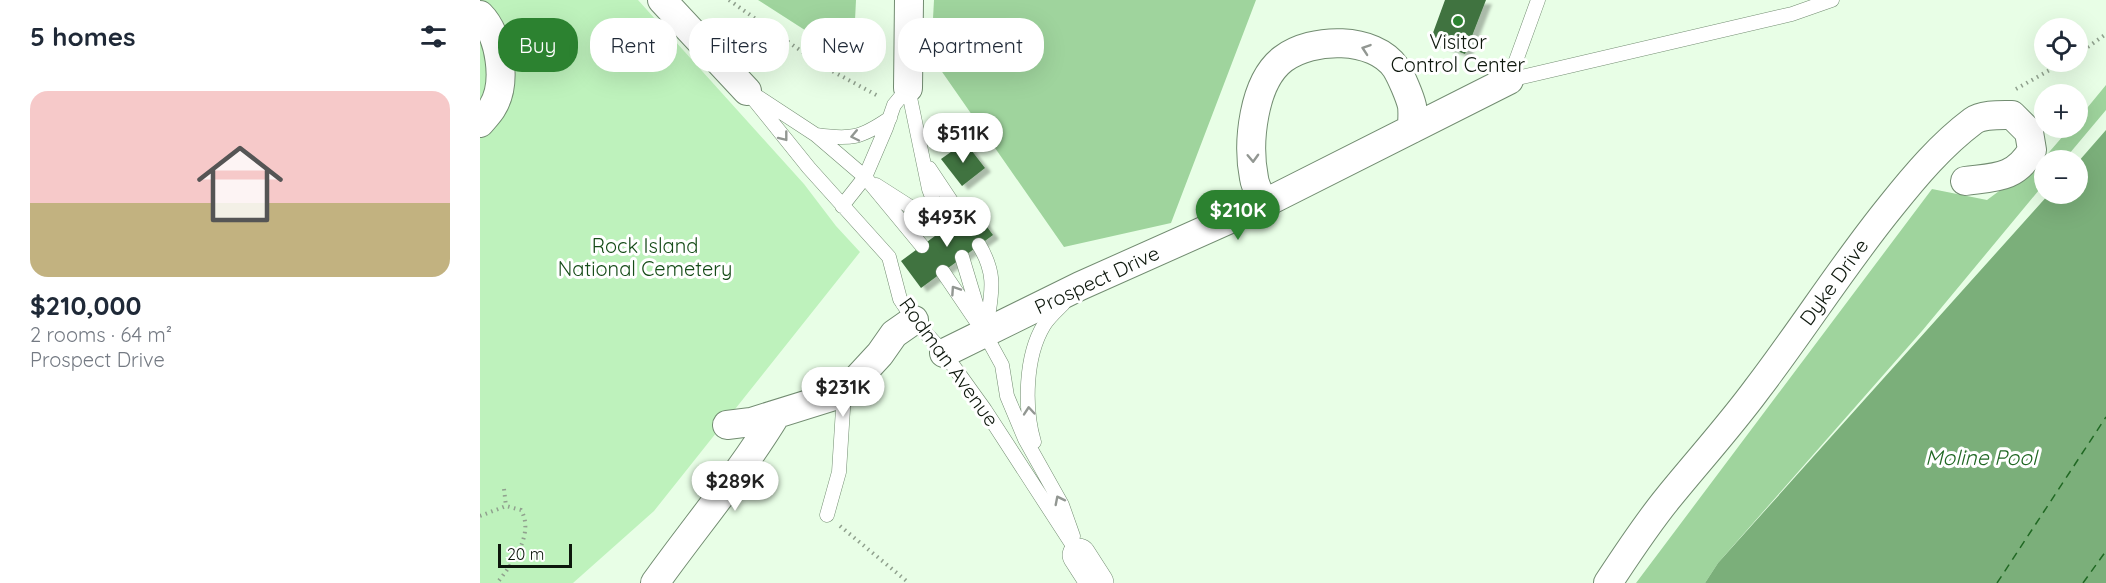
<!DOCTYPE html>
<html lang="en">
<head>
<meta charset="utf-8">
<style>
	:root { --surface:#fff; --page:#f2f2f3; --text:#1f2937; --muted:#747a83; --accent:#2c8230 }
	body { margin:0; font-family:Quicksand,sans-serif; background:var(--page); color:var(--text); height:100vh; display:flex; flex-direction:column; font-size:22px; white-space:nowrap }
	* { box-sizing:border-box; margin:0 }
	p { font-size:20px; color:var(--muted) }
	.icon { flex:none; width:33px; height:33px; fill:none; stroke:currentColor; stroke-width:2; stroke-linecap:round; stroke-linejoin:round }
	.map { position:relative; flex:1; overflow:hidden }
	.side { display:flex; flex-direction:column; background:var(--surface); width:480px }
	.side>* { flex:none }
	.top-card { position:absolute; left:18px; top:18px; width:570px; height:54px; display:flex; gap:12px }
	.fabs { position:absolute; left:1554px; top:18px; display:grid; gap:12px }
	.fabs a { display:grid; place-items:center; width:54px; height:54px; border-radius:50%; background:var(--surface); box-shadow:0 6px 24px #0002; font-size:30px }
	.scale { position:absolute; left:18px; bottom:15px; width:74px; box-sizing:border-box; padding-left:6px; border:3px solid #0d170c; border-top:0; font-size:16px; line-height:21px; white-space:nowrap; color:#0d170c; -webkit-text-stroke:4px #fff; paint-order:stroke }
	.price { position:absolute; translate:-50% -51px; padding:0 14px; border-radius:21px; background:#fff; color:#222; font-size:20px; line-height:39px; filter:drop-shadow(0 2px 3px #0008) }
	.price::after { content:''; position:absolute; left:50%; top:36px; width:18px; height:14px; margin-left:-9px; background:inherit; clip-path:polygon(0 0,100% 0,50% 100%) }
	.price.on { background:var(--accent); color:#fff }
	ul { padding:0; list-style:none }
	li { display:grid; align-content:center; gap:12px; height:318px; padding:0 30px }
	li span { display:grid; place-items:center; height:186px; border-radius:18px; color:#555 }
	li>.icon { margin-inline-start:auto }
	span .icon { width:108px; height:108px; fill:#fffc; stroke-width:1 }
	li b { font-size:26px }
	h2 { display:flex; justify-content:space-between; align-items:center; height:72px; padding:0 30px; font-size:26px }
	.tag { padding:0 21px; border-radius:24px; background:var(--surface); box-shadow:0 6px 24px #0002; font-size:21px; line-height:54px }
	.tag.on { background:var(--accent); color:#fff }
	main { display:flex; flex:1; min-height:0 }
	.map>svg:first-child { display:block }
	.green { fill:#bef2bc }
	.forest { fill:#9fd49d }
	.water { fill:#7baf7a }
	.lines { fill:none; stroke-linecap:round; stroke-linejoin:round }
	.ferry { stroke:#206823; stroke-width:1.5; stroke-dasharray:8 6; stroke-linecap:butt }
	.building { fill:#417341; filter:url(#shadow) }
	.lane-casing { stroke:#728c71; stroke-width:15 }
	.street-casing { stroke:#728c71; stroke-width:30 }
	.secondary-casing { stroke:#728c71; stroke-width:34 }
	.path { stroke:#90a18e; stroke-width:4; stroke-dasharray:1.5 4.5; stroke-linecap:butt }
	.lane { stroke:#fff; stroke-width:14 }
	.street { stroke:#fff; stroke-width:28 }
	.secondary { stroke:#fff; stroke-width:33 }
	.oneway { stroke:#929792 }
	.poi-dot { fill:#2c8230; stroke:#fff; stroke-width:2 }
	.labels { text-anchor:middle; stroke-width:6; stroke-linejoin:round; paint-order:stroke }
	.poi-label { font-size:20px; fill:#0d170c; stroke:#fff }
	.park-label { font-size:20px; fill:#164c18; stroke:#fff }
	.street-label { font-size:20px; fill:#0d170c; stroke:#fff }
	.water-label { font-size:21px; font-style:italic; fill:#206823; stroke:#fff }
</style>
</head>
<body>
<main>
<section class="side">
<h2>5 homes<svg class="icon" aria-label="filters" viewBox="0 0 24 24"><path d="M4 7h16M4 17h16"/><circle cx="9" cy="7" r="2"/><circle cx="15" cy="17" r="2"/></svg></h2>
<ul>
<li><span style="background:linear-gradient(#f6c9c9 60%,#c2b280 0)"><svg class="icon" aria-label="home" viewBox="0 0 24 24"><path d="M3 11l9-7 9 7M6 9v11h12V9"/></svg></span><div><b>$210,000</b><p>2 rooms · 64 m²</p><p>Prospect Drive</p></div></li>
</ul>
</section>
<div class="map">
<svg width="1626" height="583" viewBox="0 0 1626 583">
	<defs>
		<filter id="shadow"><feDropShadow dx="6" dy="4" stdDeviation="1.5" flood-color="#0004"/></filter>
	</defs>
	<rect width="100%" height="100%" fill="#e8fee6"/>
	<path class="green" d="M0 0H158L324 184 356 226 380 252 174 511 93 583H0Z"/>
	<path class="forest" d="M278 0H376L373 61Z
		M454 0H776L691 223 584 247 451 56Z
		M1626 85V110L1584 160H1564V184L1442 331 1238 563 1225 583H1156L1452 189 1507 200 1564 158 1590 128H1598V119Z"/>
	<path class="water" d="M1626 130V583H1225L1238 563 1569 194H1598V162Z"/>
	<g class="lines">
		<path class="ferry" d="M1517 583 1626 417
			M1603 583 1626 551"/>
	</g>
	<path class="building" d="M965 0H1006L985 54 950 41Z
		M485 142 505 168 482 186 461 159Z
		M493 208 513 235 441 288 421 261Z"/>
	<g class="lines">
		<g class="lane-casing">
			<path id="lane" d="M1029 80 1312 14 1352 0
				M1029 80 1058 0
				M267 91 329 168 409 257 420 299 434 320 464 353 505 410 599 555
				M278 97 336 135 385 177 442 246
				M336 135C371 140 381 138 410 118
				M449 168 481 216
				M396 185 465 229
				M362 206 385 177 406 128 414 105 428 88 449 189 463 226
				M499 245C519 278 510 296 506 332
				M482 257 501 320
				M463 272 505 334 522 365 527 396 545 439 582 505 593 536
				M554 442C544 408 545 356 564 325 569 317 577 310 583 304
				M347 515 359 472 364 393"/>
		</g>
		<g class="street-casing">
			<path id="street" d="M182 0 267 91
				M0 15C20 35 28 83 12 108 9 113 4 118 0 123
				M428 88 429 0
				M784 203C780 195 775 186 774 178 767 143 773 82 803 59 832 37 894 36 916 68 921 76 930 97 932 106 933 113 932 122 932 129
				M464 353 600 286 777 207 1029 80
				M247 425 271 422 364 393 400 354 414 334 434 320
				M175 583C215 527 260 474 296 415
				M1128 583C1147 554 1166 525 1188 498 1218 461 1249 427 1277 389 1323 329 1363 265 1411 206 1435 176 1461 145 1493 121 1502 114 1521 115 1532 115L1549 132 1552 150C1535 179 1515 177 1485 181"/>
		</g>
		<g class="secondary-casing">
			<path id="secondary" d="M599 555 617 583"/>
		</g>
		<path class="path" d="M249 0 341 65 400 97
			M1598 54 1626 34
			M1536 89 1584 62
			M24 489 26 506
			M0 516 26 506 41 510C55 534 32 564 17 583
			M360 526 429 583"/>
		<use href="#lane" class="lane"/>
		<use href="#street" class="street"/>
		<use href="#secondary" class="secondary"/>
	</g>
	<defs><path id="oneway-chevron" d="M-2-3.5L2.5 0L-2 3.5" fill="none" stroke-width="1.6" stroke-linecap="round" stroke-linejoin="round" transform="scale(1.5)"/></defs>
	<g class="oneway">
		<use href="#oneway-chevron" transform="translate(886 49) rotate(-161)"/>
		<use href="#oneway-chevron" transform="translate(375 136) rotate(168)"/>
		<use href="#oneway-chevron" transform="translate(304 137) rotate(52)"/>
		<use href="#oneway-chevron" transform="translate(773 158) rotate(88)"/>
		<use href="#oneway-chevron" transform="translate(475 290) rotate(-124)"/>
		<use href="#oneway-chevron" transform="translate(549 411) rotate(-95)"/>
		<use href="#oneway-chevron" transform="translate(579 500) rotate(-117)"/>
	</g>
	<circle class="poi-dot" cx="978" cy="21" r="6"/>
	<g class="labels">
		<g class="poi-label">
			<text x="978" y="49">Visitor<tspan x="978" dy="23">Control Center</tspan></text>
		</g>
		<g class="park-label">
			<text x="165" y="253">Rock Island<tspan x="165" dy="23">National Cemetery</tspan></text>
		</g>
		<g class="street-label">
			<text transform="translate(617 280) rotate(-25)" y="7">Prospect Drive</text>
			<text transform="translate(1354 282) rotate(-54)" y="7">Dyke Drive</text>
			<text transform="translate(469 362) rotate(54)" y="7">Rodman Avenue</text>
		</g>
		<g class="water-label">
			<text x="1501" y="465">Moline Pool</text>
		</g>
	</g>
</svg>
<div class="fabs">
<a><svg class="icon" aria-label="locate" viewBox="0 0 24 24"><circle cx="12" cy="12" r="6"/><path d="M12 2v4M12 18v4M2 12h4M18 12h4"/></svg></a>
<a>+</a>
<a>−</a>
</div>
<div class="scale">20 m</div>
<b class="price" style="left:483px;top:164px">$511K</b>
<b class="price on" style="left:758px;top:241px">$210K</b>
<b class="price" style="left:467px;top:248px">$493K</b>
<b class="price" style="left:363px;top:418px">$231K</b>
<b class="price" style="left:255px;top:512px">$289K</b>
<div class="top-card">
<a class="tag on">Buy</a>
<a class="tag">Rent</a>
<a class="tag">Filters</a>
<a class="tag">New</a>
<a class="tag">Apartment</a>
</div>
</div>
</main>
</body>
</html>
